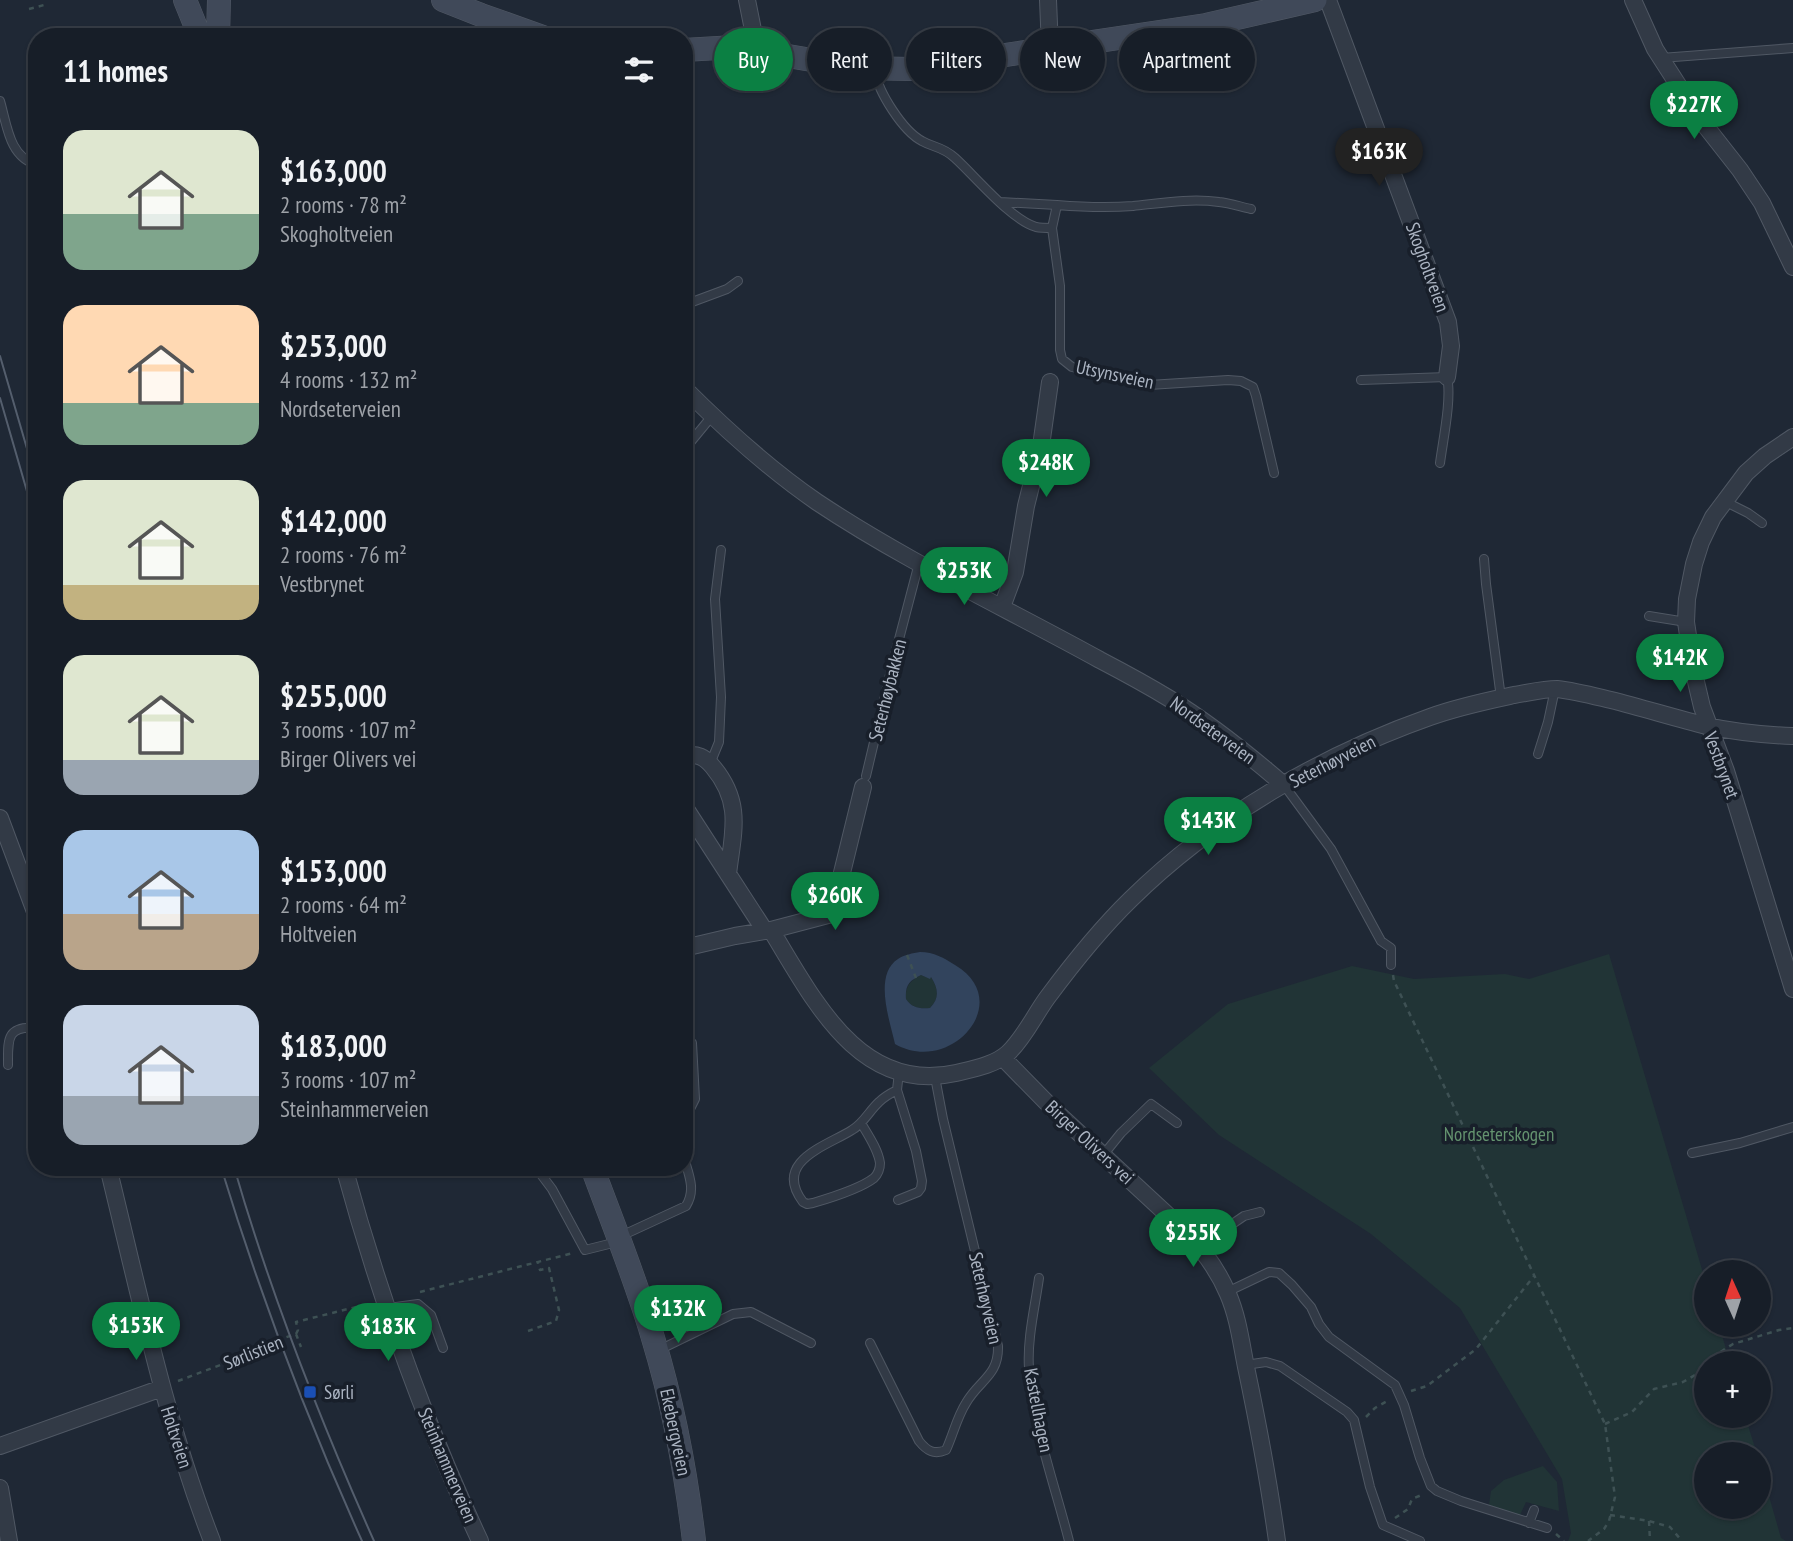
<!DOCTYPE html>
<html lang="en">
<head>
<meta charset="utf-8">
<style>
	:root { --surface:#171e28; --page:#202730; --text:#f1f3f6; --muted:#9ea2a8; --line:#363c45; --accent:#0b8043 }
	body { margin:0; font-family:"PT Sans Narrow",sans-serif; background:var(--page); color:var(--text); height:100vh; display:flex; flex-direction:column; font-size:26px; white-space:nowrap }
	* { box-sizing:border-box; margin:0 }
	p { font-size:23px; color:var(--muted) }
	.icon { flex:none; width:38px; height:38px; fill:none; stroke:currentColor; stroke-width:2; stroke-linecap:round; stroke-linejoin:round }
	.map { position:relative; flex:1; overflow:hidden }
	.panel { position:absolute; left:28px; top:28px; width:665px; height:1148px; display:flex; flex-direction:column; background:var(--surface); border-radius:28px; box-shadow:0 2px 5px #0004,0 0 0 2px var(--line) }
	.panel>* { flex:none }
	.banner { position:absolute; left:714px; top:28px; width:665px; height:63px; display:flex; gap:14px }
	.needle { width:46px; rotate:357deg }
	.buttons { position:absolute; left:1694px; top:1260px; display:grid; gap:14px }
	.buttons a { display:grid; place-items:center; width:77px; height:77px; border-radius:50%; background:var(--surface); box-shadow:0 2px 5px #0004,0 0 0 2px var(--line); font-size:35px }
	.price { position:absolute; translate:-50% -60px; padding:0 16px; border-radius:24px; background:var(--accent); color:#fff; font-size:23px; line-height:46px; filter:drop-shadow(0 2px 4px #0008) }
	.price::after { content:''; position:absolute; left:50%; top:42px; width:21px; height:16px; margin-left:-10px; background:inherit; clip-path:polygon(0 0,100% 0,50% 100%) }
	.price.current { background:#222; color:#fff }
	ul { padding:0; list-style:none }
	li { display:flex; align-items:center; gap:21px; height:175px; padding:0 35px }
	li span { display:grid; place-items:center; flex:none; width:196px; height:140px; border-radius:21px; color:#555 }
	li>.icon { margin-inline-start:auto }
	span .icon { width:84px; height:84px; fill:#fffc; stroke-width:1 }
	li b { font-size:30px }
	h2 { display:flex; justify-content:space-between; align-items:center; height:84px; padding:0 35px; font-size:30px }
	.pill { padding:0 24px; border-radius:32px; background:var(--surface); box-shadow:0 2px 5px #0004,0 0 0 2px var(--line); font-size:24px; line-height:63px }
	.pill.current { background:var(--accent); color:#fff }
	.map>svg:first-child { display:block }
	.green { fill:#213436 }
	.water { fill:#32445d; fill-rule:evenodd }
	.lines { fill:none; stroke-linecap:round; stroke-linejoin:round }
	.lane-casing { stroke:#505864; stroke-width:10 }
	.street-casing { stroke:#505864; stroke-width:18 }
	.secondary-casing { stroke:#505864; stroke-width:24 }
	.path { stroke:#3e5154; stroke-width:2.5; stroke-dasharray:5 5; stroke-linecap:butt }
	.lane { stroke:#323a46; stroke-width:8 }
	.street { stroke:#323a46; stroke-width:16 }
	.secondary { stroke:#404959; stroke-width:23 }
	.tram { stroke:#545e6d; stroke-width:2 }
	.transit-dot { fill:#1a4fb4; stroke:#181f2a; stroke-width:2.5 }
	.labels { text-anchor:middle; stroke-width:7; stroke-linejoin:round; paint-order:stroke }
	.street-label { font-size:19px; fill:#acb5c3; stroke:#181f2a }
	.park-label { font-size:19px; fill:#64936f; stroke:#181f2a }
	.poi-label { font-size:19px; fill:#acb5c3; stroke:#181f2a; text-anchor:start }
</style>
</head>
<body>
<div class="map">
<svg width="1793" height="1541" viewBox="0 0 1793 1541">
	<rect width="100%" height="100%" fill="#1f2835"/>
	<path class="green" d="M1609 954 1706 1283V1325H1719L1730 1363H1706V1416H1745L1757 1454H1706V1507H1759V1461L1781 1538 1786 1541H1568L1571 1533 1562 1479 1460 1308 1371 1234 1219 1135 1149 1068 1228 1004 1352 966 1414 979 1505 974 1529 979Z
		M921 975 929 978 931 977C938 988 940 998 930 1008 920 1009 912 1008 906 999 905 986 910 981 921 975Z
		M1543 1466 1557 1482 1559 1511 1526 1502 1520 1515 1489 1505 1491 1491 1504 1480Z"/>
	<path class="water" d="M920 952C934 952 944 958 955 965 1016 1001 951 1076 895 1044 890 1021 873 975 898 959 904 955 913 953 920 952ZM921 975 930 979 931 977C938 988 940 998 930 1008 920 1009 912 1008 906 999 905 985 909 981 921 975Z"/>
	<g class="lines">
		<g class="lane-casing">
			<path id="lane" d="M1661 58 1793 48
				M875 71C878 92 903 131 922 141 934 148 942 146 955 158 976 177 1010 219 1036 227 1041 228 1047 228 1052 228L1057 205C1082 207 1108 208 1133 206 1161 203 1191 198 1219 202 1230 203 1241 207 1251 209
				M0 101C7 125 9 157 37 165
				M1000 202 1057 205
				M1052 228 1060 286V350L1062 359 1072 367 1149 385 1228 380 1241 381 1253 387 1256 396 1274 473
				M684 305 727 289 738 281
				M1361 380 1447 377C1452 398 1443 440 1440 463
				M684 450 712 416
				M1724 501 1748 513 1762 523
				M1484 559 1486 584 1501 698
				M1649 616 1686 622
				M1538 754 1548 722 1555 689
				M710 764 719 742 721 697 715 599 721 550
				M866 776 893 662 919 563
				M1284 785 1331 849 1381 941 1391 948V965
				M8 1065C8 1040 6 1025 37 1028
				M684 1121 695 1099 692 1043
				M861 1123C868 1135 878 1149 880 1163 880 1168 878 1174 874 1178 860 1189 830 1198 813 1203L807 1204 803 1202C772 1161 827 1146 852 1130 864 1123 869 1111 879 1102 884 1097 891 1093 897 1090
				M1692 1153 1740 1143 1793 1127
				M1104 1154 1121 1133 1151 1104 1177 1123
				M540 1173 552 1189 585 1250 617 1242
				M540 1173 555 1172 565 1167
				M898 1200 918 1192 921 1188 922 1181 916 1151 897 1090 899 1072
				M621 1236 686 1206C696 1190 689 1175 684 1158
				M1200 1246 1244 1216 1260 1212
				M1039 1278C1035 1307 1027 1339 1029 1368 1033 1427 1055 1485 1069 1541
				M1227 1292 1269 1272 1279 1273 1292 1285 1311 1307 1319 1324 1329 1337 1395 1385 1404 1405 1420 1458 1431 1486 1437 1491 1461 1501 1547 1528
				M388 1310 396 1307 418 1304 431 1315 443 1348
				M870 1343 919 1441C927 1451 934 1455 946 1450 953 1435 957 1417 966 1403 979 1380 999 1376 998 1346L943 1119 935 1077
				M659 1350 733 1314 751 1312 811 1343
				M1245 1365 1266 1362 1280 1366 1347 1412 1354 1420 1370 1487 1383 1525 1420 1541
				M1529 1523 1534 1510"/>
		</g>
		<g class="street-casing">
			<path id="street" d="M747 0 753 30 754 49
				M1048 0 1050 48
				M1328 0 1448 322 1451 346 1447 377
				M1633 0 1655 49 1700 119 1740 170 1762 203 1793 267
				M684 388C725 429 769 469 817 502 907 562 1006 608 1100 660 1123 672 1147 685 1170 699 1211 724 1248 754 1284 785
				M1793 437 1765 456 1746 473 1713 517 1701 542 1694 564 1687 599 1686 622 1693 669 1702 707 1726 771 1793 989
				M1002 607 1015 572 1026 506 1041 446 1050 382
				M684 756C697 753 705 757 713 767 743 803 733 832 728 874
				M684 806 765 931
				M0 818 37 917
				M771 930C813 998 859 1095 956 1073 973 1069 995 1065 1008 1053 1024 1038 1034 1016 1047 998 1073 963 1100 929 1131 899 1213 818 1322 755 1430 717 1457 707 1486 701 1514 695 1528 693 1542 689 1557 689 1575 691 1594 696 1611 700 1643 708 1675 718 1707 726 1735 732 1764 735 1793 736
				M684 948 735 936 771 930 828 915 838 889 863 787
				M1003 1058 1053 1109 1186 1232C1203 1250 1218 1270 1228 1294 1238 1317 1241 1342 1246 1367 1258 1424 1269 1483 1277 1541
				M108 1167C139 1293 165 1420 212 1541
				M344 1167C379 1295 424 1421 480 1541
				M0 1446 162 1388
				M0 1488 9 1541"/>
		</g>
		<g class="secondary-casing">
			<path id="secondary" d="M185 0 200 37
				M443 0 481 15 543 37
				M218 37 219 0
				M684 50 735 47 859 68 911 69 1206 25 1315 0
				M592 1167C613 1224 636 1280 653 1338 673 1404 686 1472 694 1541"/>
		</g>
		<path class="path" d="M29 9 44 5
			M907 955 916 978
			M1393 975 1394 981 1605 1424 1615 1497 1609 1521 1604 1529 1588 1541
			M420 1292 573 1253
			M528 1331 556 1321 559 1310 549 1268 540 1270 538 1263
			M296 1334 301 1347
			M178 1381 273 1345 272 1342 296 1334 298 1330 296 1322 368 1304
			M1411 1391 1427 1386 1476 1349 1534 1276
			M1366 1417 1375 1408 1389 1400
			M1605 1424 1632 1412 1654 1389 1683 1382 1695 1375 1711 1358 1733 1344 1779 1330 1793 1328
			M1610 1515 1649 1521 1670 1527 1682 1541
			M1395 1518 1408 1509 1412 1499 1424 1494
			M1649 1521 1650 1541
			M1556 1534 1564 1541"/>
		<use href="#lane" class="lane"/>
		<use href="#street" class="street"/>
		<use href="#secondary" class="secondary"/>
		<path class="tram" d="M0 356 37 483
			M0 398 37 526
			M221 1167C260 1295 307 1419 362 1541
			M234 1167C271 1295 320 1420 374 1541"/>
	</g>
	<rect class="transit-dot" x="303" y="1385" width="14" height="14" rx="3.5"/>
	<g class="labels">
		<g class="street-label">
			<text transform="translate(1428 267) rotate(70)" y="7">Skogholtveien</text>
			<text transform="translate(1115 374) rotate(12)" y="7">Utsynsveien</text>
			<text transform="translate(887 690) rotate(-76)" y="7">Seterhøybakken</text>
			<text transform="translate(1213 730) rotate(36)" y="7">Nordseterveien</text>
			<text transform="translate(1332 761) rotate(-27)" y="7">Seterhøyveien</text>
			<text transform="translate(1722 765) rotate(70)" y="7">Vestbrynet</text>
			<text transform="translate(1090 1142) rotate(43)" y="7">Birger Olivers vei</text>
			<text transform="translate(986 1298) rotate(77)" y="7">Seterhøyveien</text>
			<text transform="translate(253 1352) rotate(-22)" y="7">Sørlistien</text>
			<text transform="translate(1039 1410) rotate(79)" y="7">Kastellhagen</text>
			<text transform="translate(676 1432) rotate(78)" y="7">Ekebergveien</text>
			<text transform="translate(177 1437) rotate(72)" y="7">Holtveien</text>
			<text transform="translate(448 1465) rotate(67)" y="7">Steinhammerveien</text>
		</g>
		<g class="park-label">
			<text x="1499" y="1141">Nordseterskogen</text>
		</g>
		<g class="poi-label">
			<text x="324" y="1399">Sørli</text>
		</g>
	</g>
</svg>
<div class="buttons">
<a><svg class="needle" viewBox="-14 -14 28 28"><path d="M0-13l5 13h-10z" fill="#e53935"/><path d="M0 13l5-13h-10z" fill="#9ea2a8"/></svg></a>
<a>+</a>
<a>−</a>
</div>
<b class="price" style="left:1694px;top:141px">$227K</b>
<b class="price current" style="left:1379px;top:188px">$163K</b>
<b class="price" style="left:1046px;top:499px">$248K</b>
<b class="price" style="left:964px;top:607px">$253K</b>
<b class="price" style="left:1680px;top:694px">$142K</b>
<b class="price" style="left:1208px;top:857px">$143K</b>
<b class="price" style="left:835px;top:932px">$260K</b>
<b class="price" style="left:1193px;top:1269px">$255K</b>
<b class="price" style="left:678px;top:1345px">$132K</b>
<b class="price" style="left:136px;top:1362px">$153K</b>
<b class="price" style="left:388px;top:1363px">$183K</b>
<div class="banner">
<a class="pill current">Buy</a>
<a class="pill">Rent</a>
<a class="pill">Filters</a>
<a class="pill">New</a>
<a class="pill">Apartment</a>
</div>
<section class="panel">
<h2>11 homes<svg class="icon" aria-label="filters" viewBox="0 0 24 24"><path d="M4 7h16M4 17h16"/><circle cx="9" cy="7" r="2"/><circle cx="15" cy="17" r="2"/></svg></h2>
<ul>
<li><span style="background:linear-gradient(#dfe7d0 60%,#7fa58c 0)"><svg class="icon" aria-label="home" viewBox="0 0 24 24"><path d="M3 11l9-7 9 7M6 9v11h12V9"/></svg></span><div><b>$163,000</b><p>2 rooms · 78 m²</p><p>Skogholtveien</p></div></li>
<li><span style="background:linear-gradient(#ffd9b3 70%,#7fa58c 0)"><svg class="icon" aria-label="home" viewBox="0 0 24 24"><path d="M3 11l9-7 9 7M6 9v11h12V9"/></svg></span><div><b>$253,000</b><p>4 rooms · 132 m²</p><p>Nordseterveien</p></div></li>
<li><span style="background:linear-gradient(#dfe7d0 75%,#c2b280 0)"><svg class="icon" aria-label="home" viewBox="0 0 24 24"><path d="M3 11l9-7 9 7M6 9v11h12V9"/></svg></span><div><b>$142,000</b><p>2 rooms · 76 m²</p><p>Vestbrynet</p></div></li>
<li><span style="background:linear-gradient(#dfe7d0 75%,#9aa5b1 0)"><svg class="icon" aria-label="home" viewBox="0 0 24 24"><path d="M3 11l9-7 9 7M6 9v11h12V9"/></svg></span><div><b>$255,000</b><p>3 rooms · 107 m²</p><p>Birger Olivers vei</p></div></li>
<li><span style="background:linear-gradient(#a9c7e8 60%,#b9a48a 0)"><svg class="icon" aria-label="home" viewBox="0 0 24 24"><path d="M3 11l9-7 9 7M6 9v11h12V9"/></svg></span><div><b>$153,000</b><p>2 rooms · 64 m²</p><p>Holtveien</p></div></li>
<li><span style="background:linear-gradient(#c9d6e8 65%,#9aa5b1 0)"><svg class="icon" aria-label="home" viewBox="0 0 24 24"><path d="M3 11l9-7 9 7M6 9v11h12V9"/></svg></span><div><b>$183,000</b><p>3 rooms · 107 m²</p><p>Steinhammerveien</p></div></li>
</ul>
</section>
</div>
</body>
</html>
